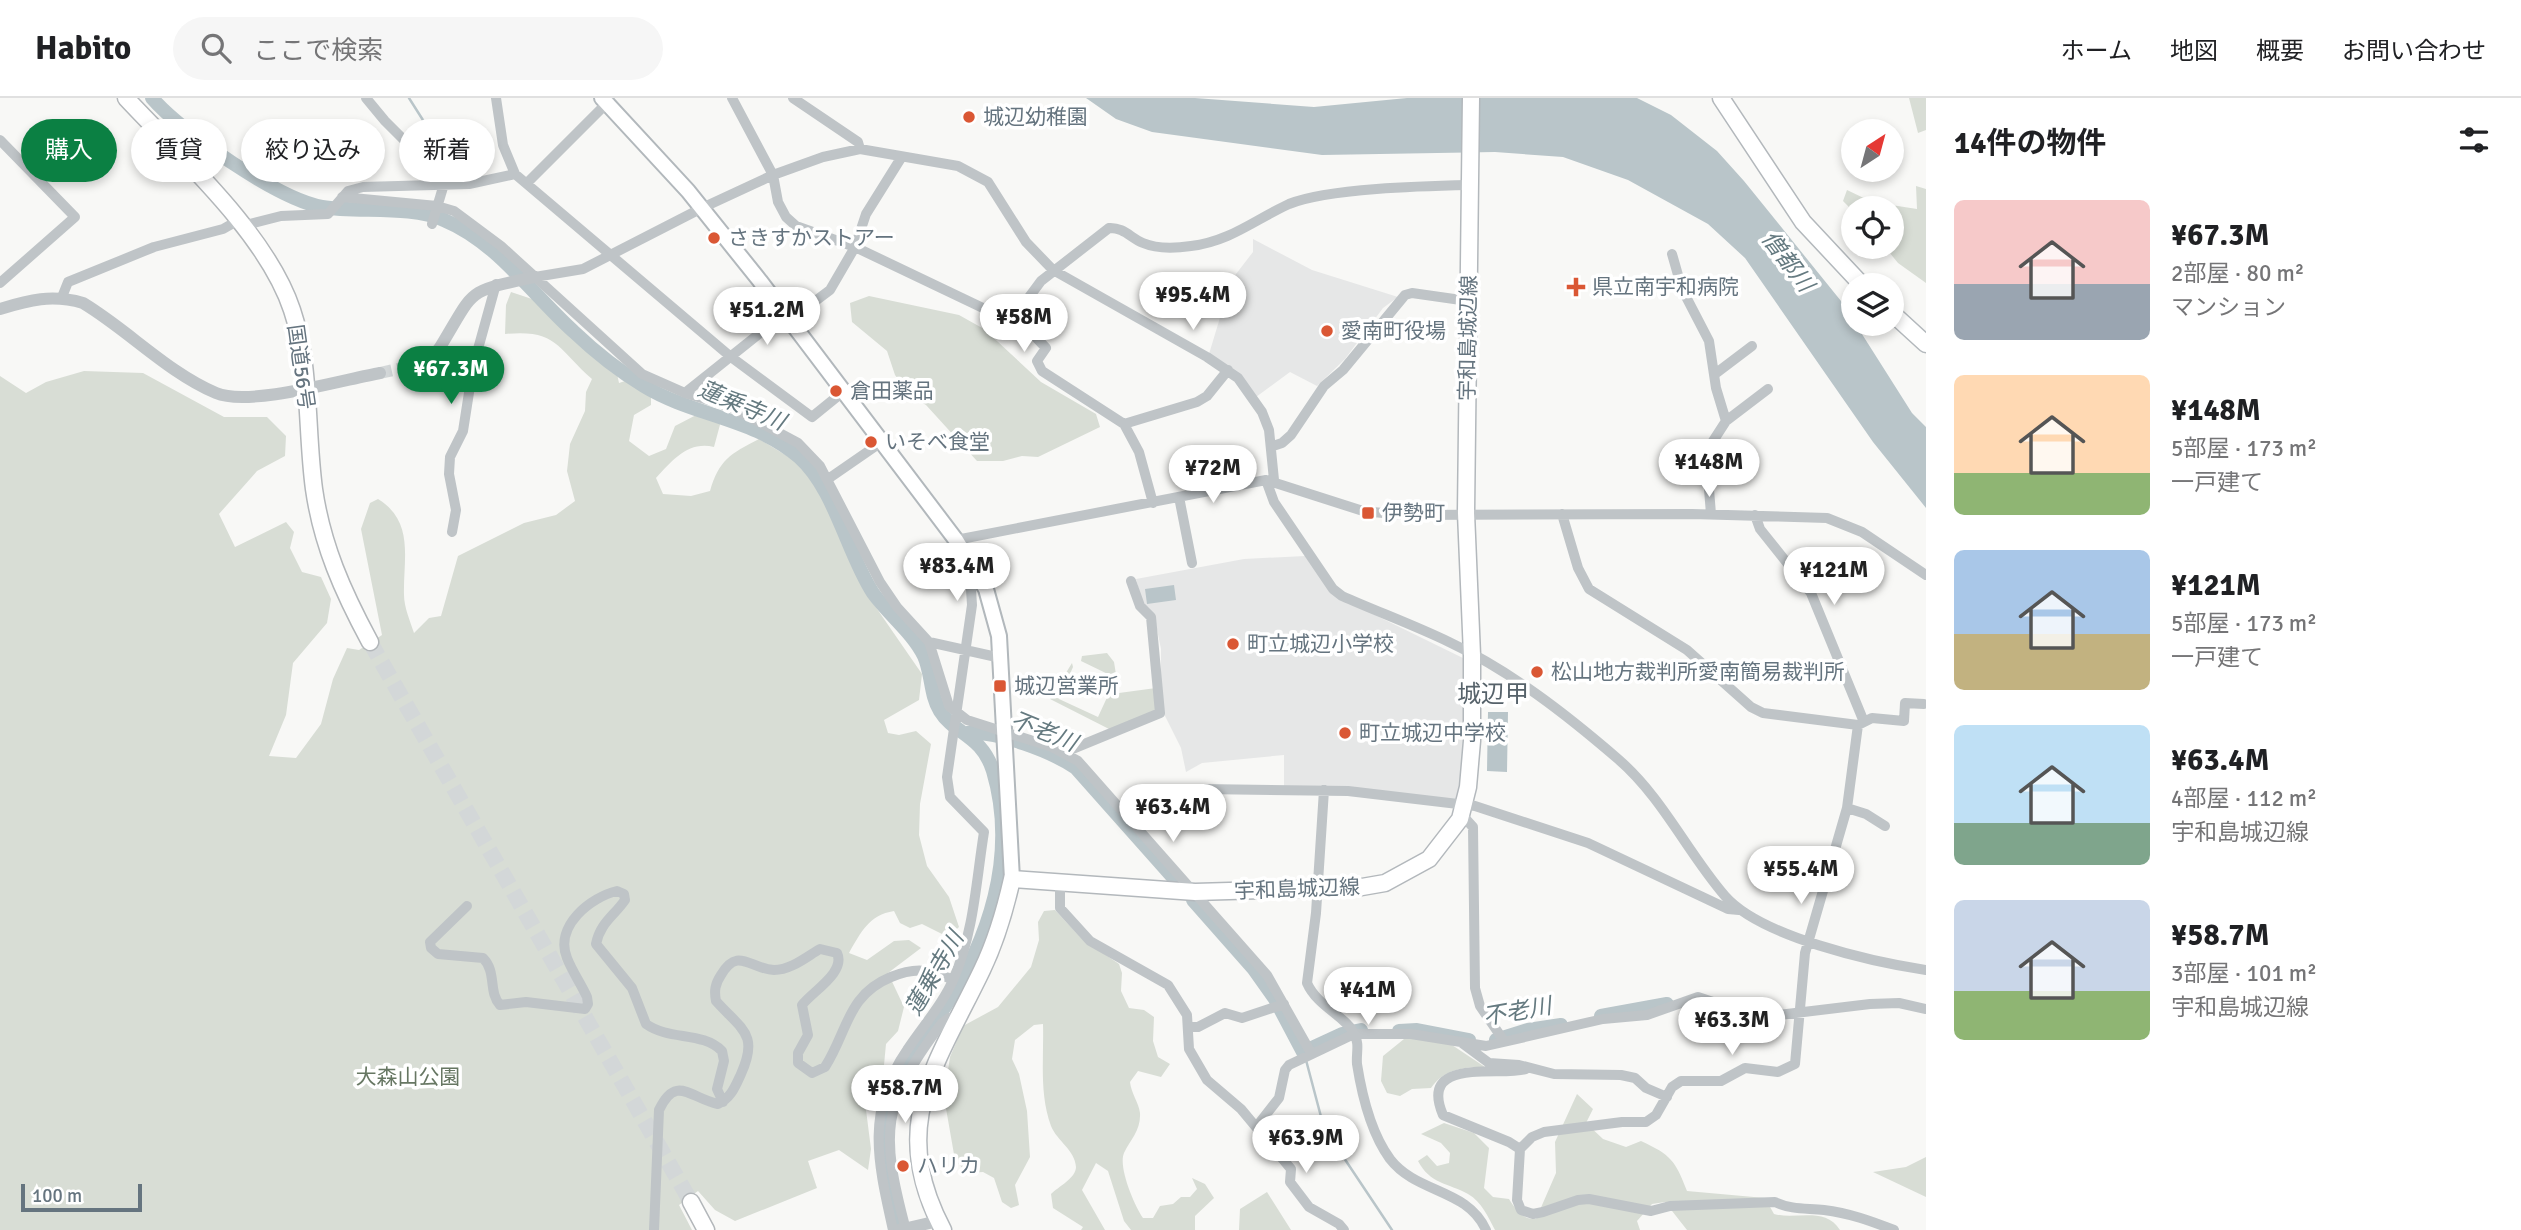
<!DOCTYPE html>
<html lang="ja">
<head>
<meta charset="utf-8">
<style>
	:root { --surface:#fff; --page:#f6f6f6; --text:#202124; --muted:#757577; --line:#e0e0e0; --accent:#0b8043 }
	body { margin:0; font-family:Signika,"Noto Sans JP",sans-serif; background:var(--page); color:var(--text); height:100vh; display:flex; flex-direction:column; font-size:26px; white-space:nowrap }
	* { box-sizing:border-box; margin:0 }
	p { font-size:23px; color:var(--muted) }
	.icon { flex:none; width:38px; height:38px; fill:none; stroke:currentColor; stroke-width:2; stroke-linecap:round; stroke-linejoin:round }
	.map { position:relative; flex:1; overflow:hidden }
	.details { display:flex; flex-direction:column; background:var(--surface); width:595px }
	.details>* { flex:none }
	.top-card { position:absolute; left:21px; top:21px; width:665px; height:63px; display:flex; gap:14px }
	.needle { width:46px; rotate:36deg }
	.buttons { position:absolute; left:1841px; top:21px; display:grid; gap:14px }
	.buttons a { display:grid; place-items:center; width:63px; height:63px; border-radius:50%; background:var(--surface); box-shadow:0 4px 10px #0003; font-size:35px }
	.scale { position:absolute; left:21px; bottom:18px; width:121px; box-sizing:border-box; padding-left:7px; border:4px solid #65747f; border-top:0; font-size:19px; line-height:24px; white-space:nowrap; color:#65747f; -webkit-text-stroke:5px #fff; paint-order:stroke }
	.price { position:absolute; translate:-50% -60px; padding:0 16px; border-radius:24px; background:#fff; color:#222; font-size:23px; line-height:46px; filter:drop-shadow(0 2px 4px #0008) }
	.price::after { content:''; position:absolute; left:50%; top:42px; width:21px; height:16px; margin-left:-10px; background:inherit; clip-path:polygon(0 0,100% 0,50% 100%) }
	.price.current { background:var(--accent); color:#fff }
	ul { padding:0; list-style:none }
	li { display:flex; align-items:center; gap:21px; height:175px; padding:0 28px }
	li span { display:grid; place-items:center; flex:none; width:196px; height:140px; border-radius:10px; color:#555 }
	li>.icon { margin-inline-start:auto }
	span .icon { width:84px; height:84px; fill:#fffc; stroke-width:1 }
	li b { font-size:30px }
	h2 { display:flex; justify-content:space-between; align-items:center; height:84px; padding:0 28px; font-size:30px }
	.pill { padding:0 24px; border-radius:32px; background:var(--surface); box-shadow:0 4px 10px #0003; font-size:24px; line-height:63px }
	.pill.current { background:var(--accent); color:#fff }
	header { display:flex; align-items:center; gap:42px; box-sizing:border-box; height:98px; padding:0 35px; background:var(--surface); border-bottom:2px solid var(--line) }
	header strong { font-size:33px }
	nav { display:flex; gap:38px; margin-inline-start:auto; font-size:24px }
	.search { width:490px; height:63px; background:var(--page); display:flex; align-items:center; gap:18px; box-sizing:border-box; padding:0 24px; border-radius:38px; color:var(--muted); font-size:26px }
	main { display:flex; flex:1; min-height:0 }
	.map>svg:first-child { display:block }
	.built { fill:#e6e7e7 }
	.green { fill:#d8ddd5 }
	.water { fill:#b9c5c9 }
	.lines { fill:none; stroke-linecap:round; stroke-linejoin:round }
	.stream { stroke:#b9c5c9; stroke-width:2.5 }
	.river { stroke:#b9c5c9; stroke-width:14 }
	.tertiary-tunnel { stroke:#d3d7d8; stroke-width:12; stroke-dasharray:12 6; stroke-linecap:butt }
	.trunk-tunnel { stroke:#d3d7d8; stroke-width:16; stroke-dasharray:16 8; stroke-linecap:butt }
	.secondary-casing { stroke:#b2b8bc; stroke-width:18 }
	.primary-casing { stroke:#b3b8bc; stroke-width:19 }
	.trunk-casing { stroke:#b3b7ba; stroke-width:19 }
	.minor { stroke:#bfc4c7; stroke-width:10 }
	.tertiary { stroke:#bfc4c7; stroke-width:12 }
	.secondary { stroke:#fff; stroke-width:14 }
	.primary { stroke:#fff; stroke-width:16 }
	.trunk { stroke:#fff; stroke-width:16 }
	.poi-dot { fill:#da5734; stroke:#fff; stroke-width:2.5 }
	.labels { text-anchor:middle; stroke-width:7; stroke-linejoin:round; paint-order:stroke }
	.poi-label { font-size:21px; fill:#65747f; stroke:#fff; text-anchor:start }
	.street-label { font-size:21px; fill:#65747f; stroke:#fff }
	.park-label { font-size:21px; fill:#677763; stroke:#fff }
	.water-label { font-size:23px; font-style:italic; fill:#657a80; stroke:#fff }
	.quarter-label { font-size:24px; fill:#56626a; stroke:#fff }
</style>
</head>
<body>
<header>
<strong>Habito</strong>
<div class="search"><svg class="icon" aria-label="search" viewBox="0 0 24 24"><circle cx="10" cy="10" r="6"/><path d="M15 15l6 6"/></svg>ここで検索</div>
<nav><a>ホーム</a><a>地図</a><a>概要</a><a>お問い合わせ</a></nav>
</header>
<main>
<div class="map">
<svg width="1926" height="1132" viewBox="0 0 1926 1132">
	<rect width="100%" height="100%" fill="#f8f8f6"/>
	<path class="built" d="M1253 141 1312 172 1398 199 1383 210 1345 261 1317 288 1290 274 1256 299 1209 256 1229 190 1236 176 1253 154Z
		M1305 458 1334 497 1465 561 1462 672 1458 703 1284 688V657L1202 665 1186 674 1181 650 1161 610V551L1154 517 1143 507 1136 481 1244 461Z"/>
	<path class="green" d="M1909 0H1926V32L1918 35Z
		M1916 88 1926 91V185L1898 165 1885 149H1892V110H1853V113L1843 103 1847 92 1872 104 1917 111Z
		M511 194 538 203 562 222 616 271 619 285 628 282 651 296V307L634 317 629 343 649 358 666 351 675 328 700 315 721 323 714 349C688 343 673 362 656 380L663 396 691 398 710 393C719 362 730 356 759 341L802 367 842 432 866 495 922 576 919 602 884 622 888 635 899 637 916 633 931 646 920 706 919 737 927 768 949 799 959 829 948 839 922 826 910 830 900 825 894 813C869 817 861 834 849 855L867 862 894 843 909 842 921 850 888 875 904 909 898 933 886 946 884 967 865 1004 871 1051 868 1072 839 1052 808 1063 817 1090 735 1123 715 1112 698 1093 679 1107 692 1132H0V278L26 295 46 284 84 273 143 275 224 319H267L286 338 285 358 257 373 219 416 235 449 286 424 294 434 290 450 302 474 321 479 331 501 327 525 293 565 286 617 269 658 296 660 321 626 333 581 347 550 359 552 382 537 361 431 370 405 378 401C415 424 403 461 404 497 404 509 410 523 414 535L429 520 441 518 458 458 524 425 556 417 575 403 567 373 570 346 585 313 586 294 592 281C557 250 557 231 505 236L506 207Z
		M869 198 959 217 984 231 1041 284 1096 316 1100 329 1038 359 1022 358 1003 363H977L926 307 912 299 895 277 887 253 852 224 850 205Z
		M1107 555 1114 564 1119 595 1156 590 1157 615 1111 632 1050 601 1072 565 1073 569 1059 601 1098 619 1116 580 1081 563 1082 558Z
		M1055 812 1081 840 1119 866 1122 875 1121 893 1129 910 1144 912 1154 919 1153 943 1158 959 1170 966 1161 979 1138 973 1130 984C1131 995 1139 1005 1140 1015 1141 1032 1131 1041 1124 1055 1118 1069 1134 1107 1143 1120H1153L1160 1108 1173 1106 1181 1099H1190L1197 1091 1192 1080 1205 1086 1214 1100 1195 1118V1132H1131L1124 1123 1108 1073 1096 1065 1082 1092 1105 1132H1081L1083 1129 1053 1110 1051 1096C1058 1089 1076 1080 1076 1069 1075 1052 1057 1043 1051 1028 1039 995 1044 960 1043 926L1034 927 1015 942 1012 961 1019 976 1027 1013 1030 1059 1015 1087 1019 1107 1011 1110 1002 1104 994 1080 983 1074 967 1075 955 1062 944 999 950 959 963 928 998 909 1031 869 1039 842 1038 824 1044 813Z
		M1423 939 1449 945 1485 969C1463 969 1444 971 1431 990L1412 991 1400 998 1387 995 1381 983 1383 958 1404 941Z
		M1577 996 1593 1011 1586 1025 1603 1041 1626 1049 1641 1043C1671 1057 1675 1062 1687 1093L1765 1100 1774 1116C1796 1122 1825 1108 1840 1132H1687L1665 1104 1652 1106 1637 1123 1640 1132H1495C1488 1119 1482 1104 1468 1096 1448 1085 1430 1086 1418 1063L1427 1057 1437 1068 1449 1065 1450 1055 1441 1045 1421 1036 1444 1025 1474 1035 1489 1050 1484 1090 1493 1099 1509 1101C1516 1112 1523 1122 1536 1121L1556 1075 1555 1044Z
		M1926 1059V1099L1873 1074 1906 1069Z
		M1267 1094 1291 1132H1239L1240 1111Z"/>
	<path class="water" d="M1086 0H1195L1314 9 1407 0H1637L1671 17 1717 53 1744 83 1841 203 1912 315 1926 329V410L1873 344 1745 160 1708 126 1628 82 1563 59 1495 54 1322 57 1152 34 1116 21Z
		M1174 487 1176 502 1147 506 1145 491Z
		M1488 614H1508L1507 674 1487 673Z"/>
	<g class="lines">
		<path class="stream" d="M409 0 428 30 456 53 471 82
			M1306 962 1324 1030 1392 1132"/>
		<path class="river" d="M152 0C181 34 278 101 322 109 359 115 410 107 444 122 497 144 531 195 573 233 594 253 619 273 644 288 693 318 754 320 799 359 835 391 847 455 873 495 888 516 913 535 924 558 932 576 930 597 940 613 954 636 982 637 993 673 1018 757 989 844 942 913 920 946 889 978 884 1019 879 1055 889 1098 900 1132
			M967 635C998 633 1051 653 1076 670L1179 786
			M1193 802 1253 870 1275 901 1303 954 1342 936 1361 932
			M1601 918 1667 906
			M1399 933 1417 932 1469 942
			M1496 942 1528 932 1561 927"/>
		<path class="tertiary-tunnel" d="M380 275 420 266 439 251"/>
		<path class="trunk-tunnel" d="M370 544 691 1104"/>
		<g class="secondary-casing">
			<path id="secondary" d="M602 0 688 93 760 183 956 442 986 491 999 538 1012 781"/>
		</g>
		<g class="primary-casing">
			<path id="primary" d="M1721 0 1803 124 1862 187
				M1892 215 1926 246
				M943 1132C887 1026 937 966 982 872 996 843 1005 812 1012 781L1195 794 1362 789 1385 785 1429 761 1460 721 1468 689 1472 643V557L1466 415 1471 0"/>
		</g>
		<g class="trunk-casing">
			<path id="trunk" d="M126 0C180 58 267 136 292 212 311 268 306 332 314 391 322 447 343 494 370 544
				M691 1104 706 1132"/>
		</g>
		<path class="minor" d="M366 0 385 23 441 79 444 86 432 126
			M496 0 503 47 515 76 731 259 812 319 844 293
			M732 0 773 77 778 104 786 119 796 128 855 149 1029 232 1046 250 1037 263 1042 273 1124 326 1139 354 1153 405
			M793 0 858 44 860 51
			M0 42 75 119 0 185
			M528 84 609 3
			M342 99 437 108 454 113 501 148 642 276 685 295 731 309 798 345 820 368 880 484 897 509 929 544 949 608 967 622 1052 649 1078 663 1267 877 1311 955
			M242 128 281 118 328 116 348 93 363 89 469 86 515 76
			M1672 156 1682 191 1709 243 1716 290 1726 323 1706 354 1711 416
			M535 179 583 171 702 110 773 77 823 59 860 51 958 68 988 84 1026 144 1053 172 1207 259 1238 280 1262 314 1269 332 1274 382
			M62 199 68 184 154 149 223 131 237 123
			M790 222 830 192 855 149 866 116 901 60
			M1012 222 1041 183 1109 130C1123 129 1131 140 1143 145 1157 151 1177 150 1191 148 1229 144 1256 121 1289 106 1328 90 1426 88 1471 87
			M1715 276 1752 248
			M685 295 785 215
			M1726 323 1768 291
			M1124 326 1197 304 1207 298 1228 272
			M1273 348 1282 345 1291 337 1324 288 1343 272 1405 197 1412 195 1468 203
			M828 381 883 343
			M1266 382 1274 404 1333 491 1342 498C1378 514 1414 527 1449 544 1511 573 1567 617 1618 661 1663 700 1687 754 1725 798 1761 839 1873 864 1926 872
			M1179 399 1192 465
			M1562 416 1578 470 1589 491 1687 552 1751 609 1763 615 1858 627 1872 620 1904 623 1905 605 1924 606
			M1755 417 1760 431 1811 495 1864 624
			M452 434 456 412 449 376 450 359 463 333 473 269 496 186
			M956 442 1266 382 1363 413 1403 417 1692 416 1827 420 1862 434 1926 477
			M929 544 1001 560
			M1858 627 1847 710 1805 855 1795 966 1778 974 1745 970 1721 983H1681L1672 989 1656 1017 1646 1024H1622L1544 1034 1532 1039 1520 1051 1517 1102 1521 1112 1533 1116 1543 1114 1578 1102 1589 1101 1651 1113 1670 1108 1775 1104C1792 1112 1806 1110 1824 1112 1849 1115 1871 1123 1894 1132
			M1065 654 1160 615 1151 519 1140 508 1131 483
			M1324 692 1316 815 1307 885C1317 908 1345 918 1354 935 1360 946 1356 955 1357 966 1362 998 1371 1035 1390 1061 1417 1096 1467 1090 1486 1132
			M1847 710 1866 716 1885 728
			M1462 717 1473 729 1475 890 1480 908 1504 943
			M1128 718 1163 701 1201 691 1348 693 1475 708 1588 745 1728 811 1739 812
			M1060 784V810L1090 843 1168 887 1187 917 1189 951 1207 982 1241 1011 1291 1071 1290 1084 1309 1109 1339 1126 1344 1132
			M467 808 430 844 431 850 438 856 483 860C497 874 488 894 500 907L526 904 585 911 588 906 587 899C581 886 572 873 567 860 554 828 591 799 617 793L624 796 625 802C614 818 600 825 596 846L632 890 646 926C670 943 702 933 722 953L724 963 717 991 723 1004
			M1188 929H1198L1225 915 1242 920 1284 906
			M1462 945 1489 965 1519 967 1554 976 1621 977 1635 980 1646 990 1667 999
			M1257 1028 1279 1000 1285 972 1289 967 1354 936H1411L1486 948 1603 921 1647 917 1698 899 1743 914 1771 918 1870 906 1899 905 1926 911
			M1520 1051 1509 1044 1443 1017C1418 958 1500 979 1526 971
			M654 1132 659 1012C676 976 690 1000 718 1006 731 1000 735 989 741 976 759 936 742 932 716 903 714 893 715 886 721 877 738 848 750 871 774 872 791 872 806 859 820 851L837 855C846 874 813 893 802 907L808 937 798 955V965L812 975 825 969C848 933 847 897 891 879 915 869 930 871 953 882
			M893 1132C878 1065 865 1013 907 952 922 929 943 906 954 880 974 833 976 784 984 734L950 699 947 679 972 507 970 476 974 469
			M906 1132C880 1034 881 1006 942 925L949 920 956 922"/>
		<path class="tertiary" d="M0 211C29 202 52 196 83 205 128 232 167 274 216 295 249 309 342 282 380 275
			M439 251C476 191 463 194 535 179
			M899 1132 938 1123"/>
		<use href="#secondary" class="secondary"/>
		<use href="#primary" class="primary"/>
		<use href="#trunk" class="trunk"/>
	</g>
	<g class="poi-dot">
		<circle cx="969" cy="19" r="7"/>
		<circle cx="714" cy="140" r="7"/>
		<path d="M1572.5 178.5h7v7h7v7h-7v7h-7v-7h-7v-7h7z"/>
		<circle cx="1327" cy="233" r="7"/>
		<circle cx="836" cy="293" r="7"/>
		<circle cx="871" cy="344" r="7"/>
		<rect x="1361" y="408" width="14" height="14" rx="3.5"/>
		<circle cx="1233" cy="546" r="7"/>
		<circle cx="1537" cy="574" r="7"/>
		<rect x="993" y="581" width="14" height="14" rx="3.5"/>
		<circle cx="1345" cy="635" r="7"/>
		<circle cx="903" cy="1068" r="7"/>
	</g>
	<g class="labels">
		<g class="poi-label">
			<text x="983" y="26">城辺幼稚園</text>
			<text x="728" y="147">さきすかストアー</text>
			<text x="1592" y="196">県立南宇和病院</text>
			<text x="1341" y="240">愛南町役場</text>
			<text x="850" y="300">倉田薬品</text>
			<text x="885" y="351">いそべ食堂</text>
			<text x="1382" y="422">伊勢町</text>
			<text x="1247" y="553">町立城辺小学校</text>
			<text x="1551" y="581">松山地方裁判所愛南簡易裁判所</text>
			<text x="1014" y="595">城辺営業所</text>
			<text x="1359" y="642">町立城辺中学校</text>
			<text x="917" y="1075">ハリカ</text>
		</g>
		<g class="street-label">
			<text transform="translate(1468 240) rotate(-89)" y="7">宇和島城辺線</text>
			<text transform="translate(301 269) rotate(82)" y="7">国道56号</text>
			<text transform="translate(1297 791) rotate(-2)" y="7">宇和島城辺線</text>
		</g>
		<g class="park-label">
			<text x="408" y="986">大森山公園</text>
		</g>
		<g class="water-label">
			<text transform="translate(1788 163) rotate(53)" y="8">僧都川</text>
			<text transform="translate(742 307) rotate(23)" y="8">蓮乗寺川</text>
			<text transform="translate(1044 633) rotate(22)" y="8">不老川</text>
			<text transform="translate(934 875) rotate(-60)" y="8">蓮乗寺川</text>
			<text transform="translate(1517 913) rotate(-10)" y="8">不老川</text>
		</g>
		<g class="quarter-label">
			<text x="1493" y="604">城辺甲</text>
		</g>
	</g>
</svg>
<div class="buttons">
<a><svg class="needle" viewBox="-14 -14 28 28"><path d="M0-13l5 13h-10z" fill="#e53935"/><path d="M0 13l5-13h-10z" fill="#757577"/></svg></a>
<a><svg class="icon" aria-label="locate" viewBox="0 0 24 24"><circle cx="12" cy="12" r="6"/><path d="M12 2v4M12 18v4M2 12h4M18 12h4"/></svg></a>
<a><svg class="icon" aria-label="layers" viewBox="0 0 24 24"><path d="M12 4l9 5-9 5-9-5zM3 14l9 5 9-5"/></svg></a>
</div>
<div class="scale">100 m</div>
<b class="price" style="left:1193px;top:234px">¥95.4M</b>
<b class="price" style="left:767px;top:249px">¥51.2M</b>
<b class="price" style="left:1024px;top:256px">¥58M</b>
<b class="price current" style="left:451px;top:308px">¥67.3M</b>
<b class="price" style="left:1709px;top:401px">¥148M</b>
<b class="price" style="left:1213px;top:407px">¥72M</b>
<b class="price" style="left:957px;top:505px">¥83.4M</b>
<b class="price" style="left:1834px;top:509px">¥121M</b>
<b class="price" style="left:1173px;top:746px">¥63.4M</b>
<b class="price" style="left:1801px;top:808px">¥55.4M</b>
<b class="price" style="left:1368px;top:929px">¥41M</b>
<b class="price" style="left:1732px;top:959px">¥63.3M</b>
<b class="price" style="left:905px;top:1027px">¥58.7M</b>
<b class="price" style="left:1306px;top:1077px">¥63.9M</b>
<div class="top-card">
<a class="pill current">購入</a>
<a class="pill">賃貸</a>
<a class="pill">絞り込み</a>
<a class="pill">新着</a>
</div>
</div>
<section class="details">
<h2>14件の物件<svg class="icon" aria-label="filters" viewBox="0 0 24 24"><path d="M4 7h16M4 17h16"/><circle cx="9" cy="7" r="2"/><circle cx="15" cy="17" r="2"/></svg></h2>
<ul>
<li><span style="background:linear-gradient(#f6c9c9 60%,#9aa5b1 0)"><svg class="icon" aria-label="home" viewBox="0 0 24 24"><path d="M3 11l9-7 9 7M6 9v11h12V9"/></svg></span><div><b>¥67.3M</b><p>2部屋 · 80 m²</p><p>マンション</p></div></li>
<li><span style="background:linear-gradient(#ffd9b3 70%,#8fb573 0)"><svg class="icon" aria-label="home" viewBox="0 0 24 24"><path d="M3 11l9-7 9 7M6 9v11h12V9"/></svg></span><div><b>¥148M</b><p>5部屋 · 173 m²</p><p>一戸建て</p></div></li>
<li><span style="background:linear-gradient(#a9c7e8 60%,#c2b280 0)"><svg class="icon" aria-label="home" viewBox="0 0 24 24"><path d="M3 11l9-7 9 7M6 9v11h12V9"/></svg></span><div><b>¥121M</b><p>5部屋 · 173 m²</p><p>一戸建て</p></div></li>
<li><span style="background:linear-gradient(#bfe0f5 70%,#7fa58c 0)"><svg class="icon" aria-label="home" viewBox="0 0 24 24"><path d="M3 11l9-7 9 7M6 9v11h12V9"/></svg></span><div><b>¥63.4M</b><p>4部屋 · 112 m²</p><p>宇和島城辺線</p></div></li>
<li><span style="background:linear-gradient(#c9d6e8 65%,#8fb573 0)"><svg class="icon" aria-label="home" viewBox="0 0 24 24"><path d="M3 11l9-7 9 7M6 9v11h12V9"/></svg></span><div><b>¥58.7M</b><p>3部屋 · 101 m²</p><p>宇和島城辺線</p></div></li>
</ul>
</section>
</main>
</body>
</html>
